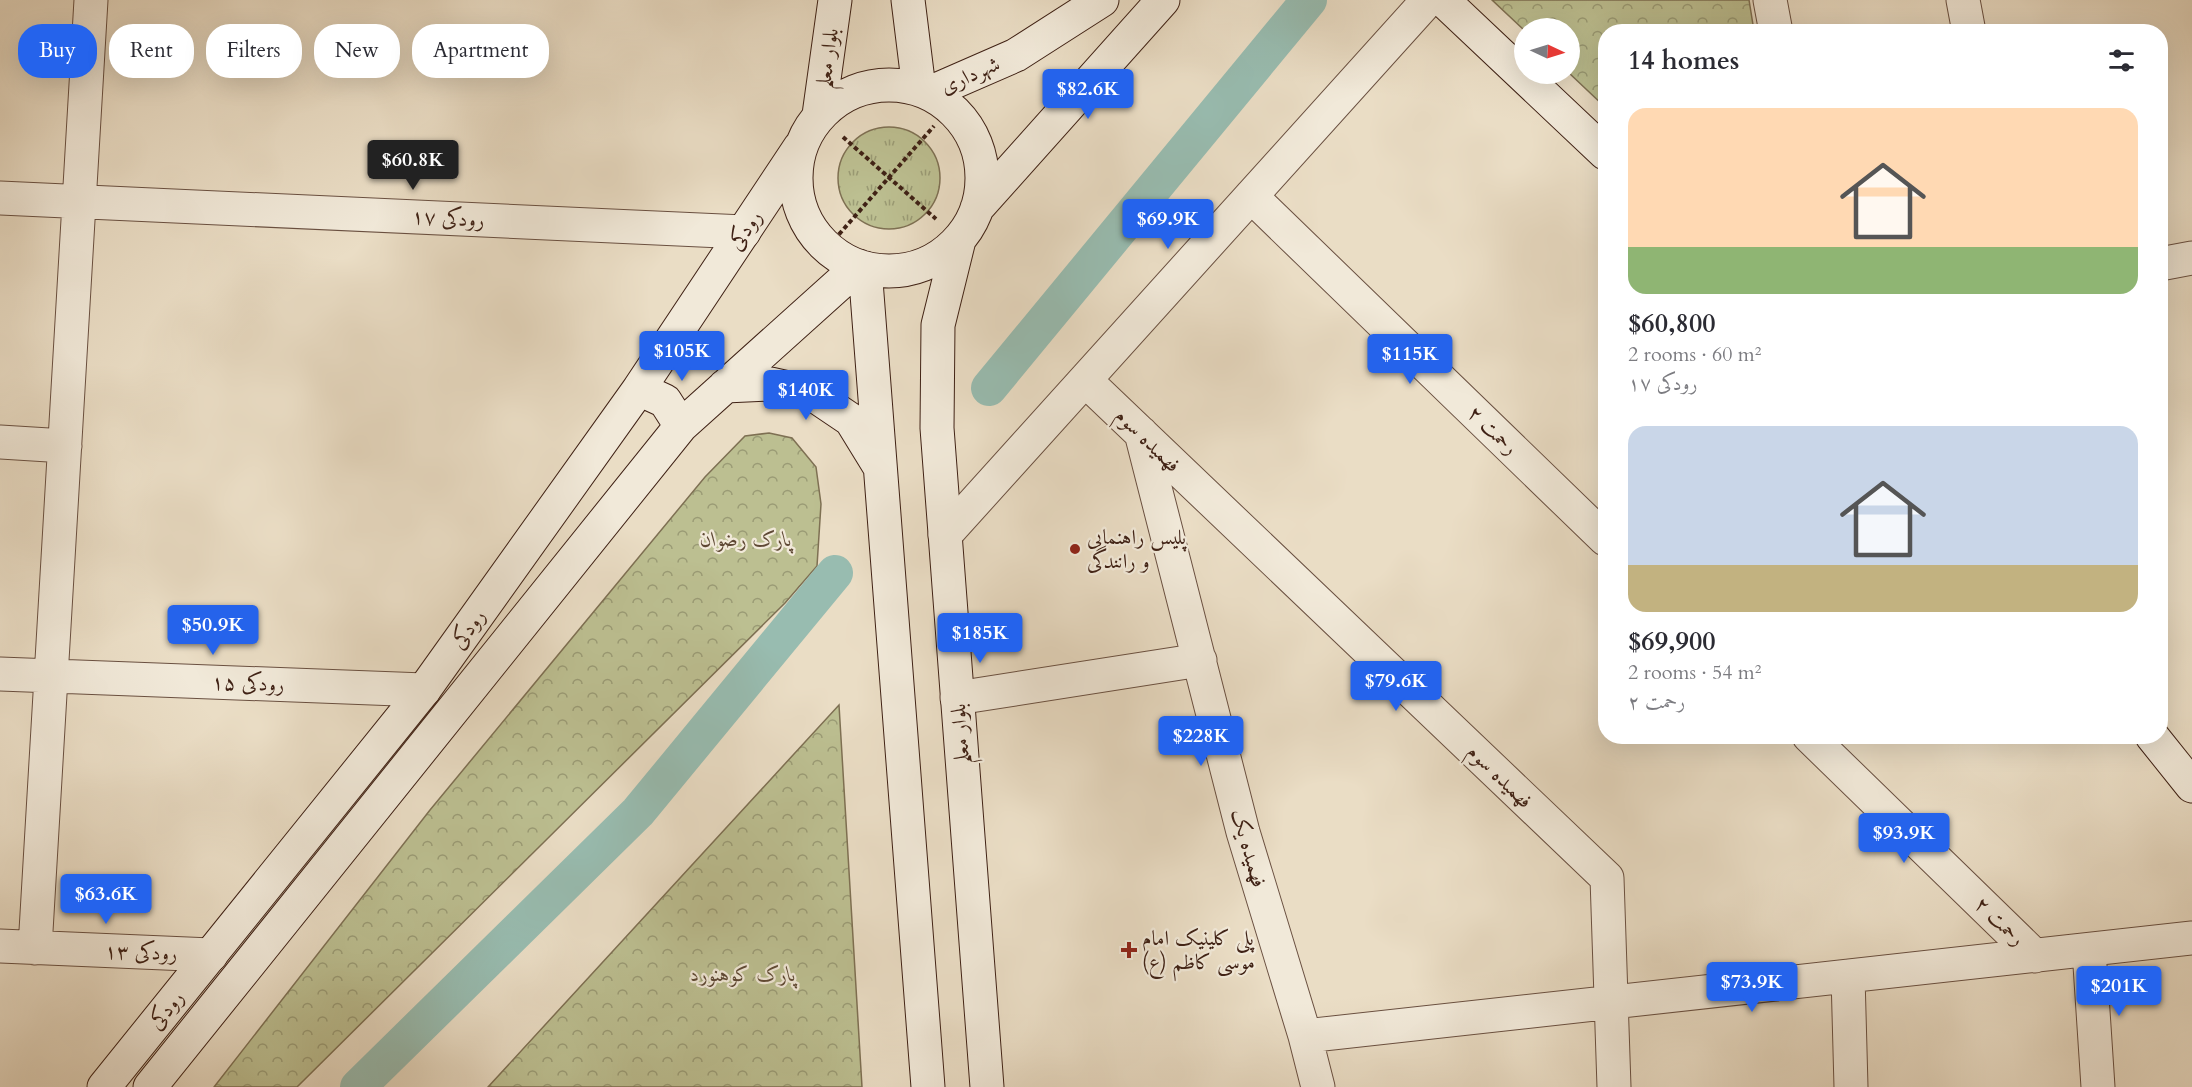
<!DOCTYPE html>
<html lang="en">
<head>
<meta charset="utf-8">
<style>
	:root { --surface:#fff; --page:#f2f2f3; --text:#2b2b33; --muted:#7c7c81; --accent:#2563eb }
	body { margin:0; font-family:Cardo,Amiri,serif; background:var(--page); color:var(--text); height:100vh; display:flex; flex-direction:column; font-size:22px; white-space:nowrap }
	* { box-sizing:border-box; margin:0 }
	p { font-size:20px; color:var(--muted) }
	.icon { flex:none; width:33px; height:33px; fill:none; stroke:currentColor; stroke-width:2; stroke-linecap:round; stroke-linejoin:round }
	.map { position:relative; flex:1; overflow:hidden }
	.side { position:absolute; left:1598px; top:24px; width:570px; height:720px; display:flex; flex-direction:column; background:var(--surface); border-radius:24px; box-shadow:0 6px 24px #0002 }
	.side>* { flex:none }
	.banner { position:absolute; left:18px; top:24px; width:570px; height:54px; display:flex; gap:12px }
	.needle { width:39px; rotate:94deg }
	.fabs { position:absolute; left:1514px; top:18px; display:grid; gap:12px }
	.fabs a { display:grid; place-items:center; width:66px; height:66px; border-radius:50%; background:var(--surface); box-shadow:0 6px 24px #0002; font-size:30px }
	.price { position:absolute; translate:-50% -51px; padding:0 14px; border-radius:6px; background:var(--accent); color:#fff; font-size:20px; line-height:39px; filter:drop-shadow(0 2px 3px #0008) }
	.price::after { content:''; position:absolute; left:50%; top:36px; width:18px; height:14px; margin-left:-9px; background:inherit; clip-path:polygon(0 0,100% 0,50% 100%) }
	.price.selected { background:#222; color:#fff }
	ul { padding:0; list-style:none }
	li { display:grid; align-content:center; gap:12px; height:318px; padding:0 30px }
	li span { display:grid; place-items:center; height:186px; border-radius:18px; color:#555 }
	li>.icon { margin-inline-start:auto }
	span .icon { width:108px; height:108px; fill:#fffc; stroke-width:1 }
	li b { font-size:26px }
	h2 { display:flex; justify-content:space-between; align-items:center; height:72px; padding:0 30px; font-size:26px }
	.tag { padding:0 21px; border-radius:24px; background:var(--surface); box-shadow:0 6px 24px #0002; font-size:21px; line-height:54px }
	.tag.selected { background:var(--accent); color:#fff }
	.map>svg:first-child { display:block }
	.grass { fill:url(#grass-tufts); stroke:#7e7053; stroke-width:1.5 }
	.park { fill:url(#park-crowns); stroke:#7e7053; stroke-width:1.5 }
	.lines { fill:none; stroke-linecap:round; stroke-linejoin:round }
	.canal { stroke:#98bcb0; stroke-width:36 }
	.street-casing { stroke:#6a5041; stroke-width:35 }
	.secondary-casing { stroke:#3f2115; stroke-width:35 }
	.path { stroke:#3f2115; stroke-width:4; stroke-dasharray:4.5 3; stroke-linecap:butt }
	.street { stroke:#f1e9d9; stroke-width:33 }
	.secondary { stroke:#f1e9d9; stroke-width:33 }
	.poi-dot { fill:#8f2418; stroke:#f1e9d9; stroke-width:2 }
	.labels { text-anchor:middle; stroke-width:4.5; stroke-linejoin:round; paint-order:stroke }
	.street-label { font-size:21px; fill:#3f2115; stroke:#f1e9d9 }
	.poi-label { font-size:21px; fill:#3f2115; stroke:#f1e9d9; text-anchor:start }
	.park-label { font-size:21px; font-style:italic; fill:#5e4834; stroke:#f1e9d9 }
</style>
</head>
<body>
<div class="map">
<svg width="2192" height="1087" viewBox="0 0 2192 1087">
	<defs>
		<pattern id="grass-tufts" width="24" height="20" patternUnits="userSpaceOnUse" patternTransform="scale(1.5)"><rect width="24" height="20" fill="#bcbf91"/><path d="M3 7l-1-3M5 7V3M7 7l1-3M15 17l-1-3M17 17v-4M19 17l1-3" fill="none" stroke="#9a9b75"/></pattern>
		<pattern id="park-crowns" width="20" height="18" patternUnits="userSpaceOnUse" patternTransform="scale(1.5)"><rect width="20" height="18" fill="#bcbf91"/><path d="M2 6a3 3 0 1 1 6 0M12 15a3 3 0 1 1 6 0" fill="none" stroke="#9a9b75"/></pattern>
	</defs>
	<rect width="100%" height="100%" fill="#eaddc5"/>
	<filter id="stains"><feTurbulence type="fractalNoise" baseFrequency=".00333" numOctaves="4"/><feColorMatrix values="0 0 0 0 .2 0 0 0 0 .09 0 0 0 0 .02 0 0 0 .5 -.17"/></filter>
	<radialGradient id="worn" r=".72"><stop offset=".6" stop-color="#630" stop-opacity="0"/><stop offset="1" stop-color="#630" stop-opacity=".3"/></radialGradient>
	<path class="grass" d="M838 178a51 51 0 1 1 102 0a51 51 0 1 1-102 0Z"/>
	<path class="park" d="M1492 0H1749L1754 31 1605 32V107L1569 73V28L1524 30Z
		M769 433 792 438 816 467 821 504 817 566 785 603 297 1087H214L430 810 705 477 745 436Z
		M839 705 862 1087H488Z"/>
	<g class="lines">
		<path class="canal" d="M989 388 1309 0
			M358 1087 638 812 835 573"/>
		<g class="street-casing">
			<path id="street" d="M1770 0 1776 32
				M1963 0 1969 32
				M1251 196 1605 539
				M0 198 744 232
				M2160 264 2192 258
				M1085 380 1607 878 1614 1087
				M1141 433 1243 832 1305 1036 1318 1087
				M0 442 65 446
				M945 535 1428 0
				M0 674 424 690
				M957 698 1200 660
				M1809 736 2035 956
				M0 946 211 955
				M35 948 91 0
				M2089 950 2098 1087
				M1848 976 1851 1087
				M1305 1036 2192 938"/>
		</g>
		<g class="secondary-casing">
			<path id="secondary" d="M908 0 919 89
				M1443 0 1605 153
				M796 178a93 93 0 1 1 186 0a93 93 0 1 1-186 0Z
				M929 93 1016 55 1102 0
				M819 115 835 0
				M977 208 1163 0
				M959 240 938 325 937 428 987 1087
				M865 268 928 1087
				M725 386 771 384 811 393 851 420 878 464
				M639 389 665 401 681 426
				M2152 736 2192 786
				M104 1087 424 690 639 389 800 147
				M150 1087 681 426 859 266"/>
		</g>
		<path class="path" d="M843 137 936 219
			M834 240 934 126"/>
		<use href="#street" class="street"/>
		<use href="#secondary" class="secondary"/>
	</g>
	<g class="poi-dot">
		<circle cx="1075" cy="549" r="6"/>
		<path d="M1126 941h6v6h6v6h-6v6h-6v-6h-6v-6h6z"/>
	</g>
	<g class="labels">
		<g class="street-label">
			<text transform="translate(827 58) rotate(-82)" y="7">بلوار معلم</text>
			<text transform="translate(970 75) rotate(-24)" y="7">شهرداری</text>
			<text transform="translate(448 218) rotate(3)" y="7">رودکی ۱۷</text>
			<text transform="translate(745 230) rotate(-56)" y="7">رودکی</text>
			<text transform="translate(1493 430) rotate(44)" y="7">رحمت ۲</text>
			<text transform="translate(1148 440) rotate(44)" y="7">فهمیده سوم</text>
			<text transform="translate(468 629) rotate(-54)" y="7">رودکی</text>
			<text transform="translate(248 683) rotate(2)" y="7">رودکی ۱۵</text>
			<text transform="translate(960 734) rotate(-94)" y="7">بلوار معلم</text>
			<text transform="translate(1500 776) rotate(44)" y="7">فهمیده سوم</text>
			<text transform="translate(1249 848) rotate(74)" y="7">فهمیده یک</text>
			<text transform="translate(2000 921) rotate(44)" y="7">رحمت ۲</text>
			<text transform="translate(141 952) rotate(2)" y="7">رودکی ۱۳</text>
			<text transform="translate(166 1010) rotate(-51)" y="7">رودکی</text>
		</g>
		<g class="poi-label">
			<text x="1087" y="544">پلیس راهنمایی<tspan x="1087" dy="24">و رانندگی</tspan></text>
			<text x="1142" y="945">پلی کلینیک امام<tspan x="1142" dy="24">موسی کاظم (ع)</tspan></text>
		</g>
		<g class="park-label">
			<text x="746" y="546">پارک رضوان</text>
			<text x="743" y="981">پارک کوهنورد</text>
		</g>
	</g>
	<rect width="100%" height="100%" filter="url(#stains)"/>
	<rect width="100%" height="100%" fill="url(#worn)"/>
</svg>
<div class="fabs">
<a><svg class="needle" viewBox="-14 -14 28 28"><path d="M0-13l5 13h-10z" fill="#e53935"/><path d="M0 13l5-13h-10z" fill="#7c7c81"/></svg></a>
</div>
<b class="price" style="left:1088px;top:120px">$82.6K</b>
<b class="price selected" style="left:413px;top:191px">$60.8K</b>
<b class="price" style="left:1168px;top:250px">$69.9K</b>
<b class="price" style="left:682px;top:382px">$105K</b>
<b class="price" style="left:1410px;top:385px">$115K</b>
<b class="price" style="left:806px;top:421px">$140K</b>
<b class="price" style="left:213px;top:656px">$50.9K</b>
<b class="price" style="left:980px;top:664px">$185K</b>
<b class="price" style="left:1396px;top:712px">$79.6K</b>
<b class="price" style="left:1201px;top:767px">$228K</b>
<b class="price" style="left:1904px;top:864px">$93.9K</b>
<b class="price" style="left:106px;top:925px">$63.6K</b>
<b class="price" style="left:1752px;top:1013px">$73.9K</b>
<b class="price" style="left:2119px;top:1017px">$201K</b>
<div class="banner">
<a class="tag selected">Buy</a>
<a class="tag">Rent</a>
<a class="tag">Filters</a>
<a class="tag">New</a>
<a class="tag">Apartment</a>
</div>
<section class="side">
<h2>14 homes<svg class="icon" aria-label="filters" viewBox="0 0 24 24"><path d="M4 7h16M4 17h16"/><circle cx="9" cy="7" r="2"/><circle cx="15" cy="17" r="2"/></svg></h2>
<ul>
<li><span style="background:linear-gradient(#ffd9b3 75%,#8fb573 0)"><svg class="icon" aria-label="home" viewBox="0 0 24 24"><path d="M3 11l9-7 9 7M6 9v11h12V9"/></svg></span><div><b>$60,800</b><p>2 rooms · 60 m²</p><p>رودکی ۱۷</p></div></li>
<li><span style="background:linear-gradient(#c9d6e8 75%,#c2b280 0)"><svg class="icon" aria-label="home" viewBox="0 0 24 24"><path d="M3 11l9-7 9 7M6 9v11h12V9"/></svg></span><div><b>$69,900</b><p>2 rooms · 54 m²</p><p>رحمت ۲</p></div></li>
</ul>
</section>
</div>
</body>
</html>
